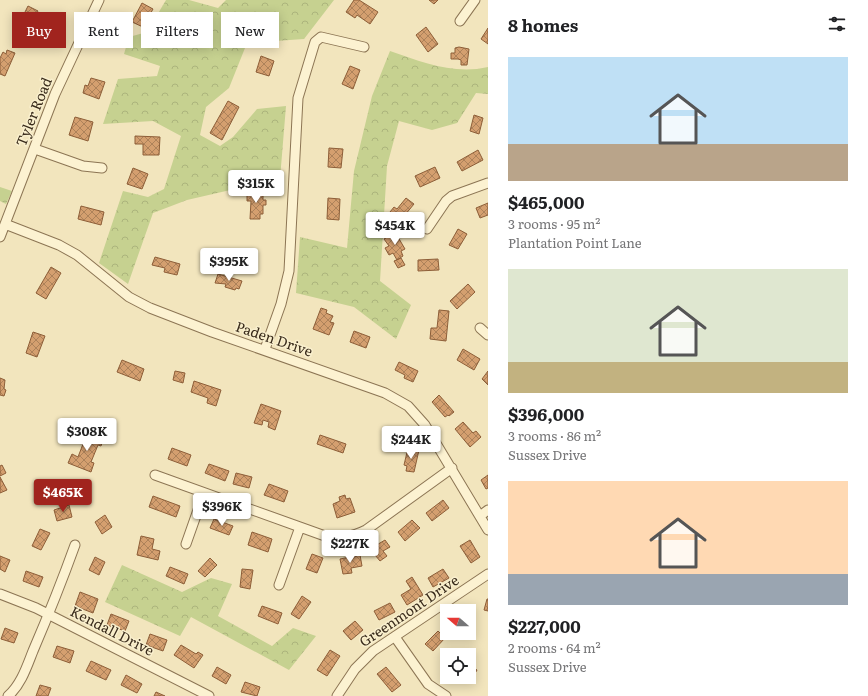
<!DOCTYPE html>
<html lang="en">
<head>
<meta charset="utf-8">
<style>
	:root { --surface:#fff; --page:#f2f2f2; --text:#202124; --muted:#757577; --accent:#a1241e }
	body { margin:0; font-family:Literata,serif; background:var(--page); color:var(--text); height:100vh; display:flex; flex-direction:column; font-size:15px; white-space:nowrap }
	* { box-sizing:border-box; margin:0 }
	p { font-size:13px; color:var(--muted) }
	.icon { flex:none; width:22px; height:22px; fill:none; stroke:currentColor; stroke-width:2; stroke-linecap:round; stroke-linejoin:round }
	.map { position:relative; flex:1; overflow:hidden }
	.sheet { display:flex; flex-direction:column; background:var(--surface); width:380px }
	.sheet>* { flex:none }
	.hud { position:absolute; left:12px; top:12px; width:380px; height:36px; display:flex; gap:8px }
	.needle { width:26px; rotate:290deg }
	.fabs { position:absolute; left:440px; top:604px; display:grid; gap:8px }
	.fabs a { display:grid; place-items:center; width:36px; height:36px; border-radius:0px; background:var(--surface); box-shadow:0 2px 10px #0003; font-size:20px }
	.price { position:absolute; translate:-50% -34px; padding:0 9px; border-radius:4px; background:#fff; color:#222; font-size:13px; line-height:26px; filter:drop-shadow(0 1px 2px #0008) }
	.price::after { content:''; position:absolute; left:50%; top:24px; width:12px; height:9px; margin-left:-6px; background:inherit; clip-path:polygon(0 0,100% 0,50% 100%) }
	.price.active { background:var(--accent); color:#fff }
	ul { padding:0; list-style:none }
	li { display:grid; align-content:center; gap:8px; height:212px; padding:0 20px }
	li span { display:grid; place-items:center; height:124px; border-radius:0px; color:#555 }
	li>.icon { margin-inline-start:auto }
	span .icon { width:72px; height:72px; fill:#fffc; stroke-width:1 }
	li b { font-size:17px }
	h2 { display:flex; justify-content:space-between; align-items:center; height:48px; padding:0 20px; font-size:17px }
	.tag { padding:0 14px; border-radius:0px; background:var(--surface); box-shadow:0 2px 10px #0003; font-size:14px; line-height:36px }
	.tag.active { background:var(--accent); color:#fff }
	main { display:flex; flex:1; min-height:0 }
	.map>svg:first-child { display:block }
	.forest { fill:url(#forest-crowns) }
	.building { fill:url(#building-cross-hatch); stroke:#8d5e38 }
	.lines { fill:none; stroke-linecap:round; stroke-linejoin:round }
	.minor-casing { stroke:#8c7554; stroke-width:11 }
	.minor { stroke:#fcf2d1; stroke-width:9 }
	.labels { text-anchor:middle; stroke-width:3; stroke-linejoin:round; paint-order:stroke }
	.street-label { font-size:14px; fill:#392b1b; stroke:#f9efcd }
</style>
</head>
<body>
<main>
<div class="map">
<svg width="488" height="696" viewBox="0 0 488 696">
	<defs>
		<pattern id="forest-crowns" width="20" height="18" patternUnits="userSpaceOnUse"><rect width="20" height="18" fill="#c6d190"/><path d="M2 6a3 3 0 1 1 6 0M12 15a3 3 0 1 1 6 0" fill="none" stroke="#abb47c"/></pattern>
		<pattern id="building-cross-hatch" width="8" height="8" patternUnits="userSpaceOnUse"><rect width="8" height="8" fill="#d49f6f"/><path d="M0 0l8 8M0 8l8-8" fill="none" stroke="#ad825a"/></pattern>
	</defs>
	<rect width="100%" height="100%" fill="#f2e5bd"/>
	<path class="forest" d="M166 0H189L218 8 226 0H334L304 39 247 43 229 88 206 107 200 135 220 146 233 137 257 109 286 106 279 191 252 185 187 200 153 213 128 284 99 263 123 191 148 197 164 189 181 136 153 121 103 124 118 79 157 76 160 66 124 54 129 37 147 32Z
		M390 51C422 62 454 75 488 67V94L476 93 457 123 432 130 399 121 387 166 380 281 411 305 396 339 354 307 296 293 300 237 347 248 354 171 372 96Z
		M0 187 12 191 6 204 0 201Z
		M122 565 182 592 211 578 232 584 218 616 272 646 293 628 316 636 289 670 191 617 180 636 105 602Z"/>
	<path class="building" d="M354 0H359L378 12 370 24 357 15 355 18 346 12Z
		M429 0H438L434 4Z
		M142 3 153 9 143 27 132 22Z
		M28 6 38 11 27 31 18 26Z
		M426 27 438 44 428 52 416 35Z
		M488 28V44L481 39Z
		M459 47 469 49 467 65H461V60L458 59H451V53H455V48Z
		M7 50 15 53 5 76 0 74V58L3 52 6 54Z
		M261 56 274 61 269 76 256 72Z
		M350 66 360 70 353 89 342 84Z
		M91 78 105 82 99 99 83 93 85 85 88 86Z
		M228 101 239 107 222 140 210 133Z
		M474 115 483 118 479 134 470 131Z
		M75 117 93 122 88 141 69 135Z
		M135 136 160 137 159 155H143V144H135Z
		M329 148 343 149 341 168 328 167Z
		M478 150 483 160 462 171 457 162Z
		M435 167 440 178 420 187 415 176Z
		M133 168 148 174 142 189 127 184Z
		M247 192 263 193V200H266V205H263V214H260V219H250L251 201H247Z
		M328 198 340 199 339 220 327 219Z
		M406 198 414 204 400 221 390 212 394 207 397 209Z
		M488 203V215L480 218 476 208Z
		M81 206 104 212 101 225 78 219Z
		M458 229 467 234 458 249 449 245Z
		M395 232 405 249 401 251 403 256 397 260 393 253 389 255 385 248 389 246 384 239Z
		M155 257 180 264 177 275 164 272 165 268 152 265Z
		M401 258 405 265 398 268 394 261Z
		M438 259 439 270 418 271V260Z
		M51 267 61 273 46 299 36 293Z
		M218 274 242 281 239 289 236 288 235 290 225 287 226 284 215 283Z
		M468 284 475 292 457 309 450 301Z
		M321 308 327 310 326 313 333 316 330 322 334 323 329 335 313 329Z
		M439 310 449 311 446 341 430 339 431 328H437Z
		M354 331 370 337 366 348 350 342Z
		M33 332 45 336 37 357 26 353Z
		M463 349 480 359 474 370 457 360Z
		M122 360 144 369 140 381 117 372Z
		M399 362 418 371 413 382 404 378 405 375 395 370Z
		M175 371 185 373 183 383 173 380Z
		M488 371V385L482 379Z
		M0 378 5 380 4 389 6 390 4 396 0 395Z
		M194 381 221 390 216 406 207 403 208 398 191 392Z
		M439 395 454 412 449 416 448 415 445 417 432 402Z
		M261 404 281 411 275 430 268 427 269 422 263 420 262 425 254 423Z
		M463 422 473 433 476 431 481 437 470 447 455 429Z
		M88 431 104 437 101 446 98 445 91 462 94 463 91 472 68 463 72 454 78 457Z
		M320 435 346 444 343 453 317 444Z
		M172 448 191 455 187 466 168 459Z
		M408 448 419 450 414 472 406 471 407 466 404 465Z
		M209 464 229 471 225 481 205 473Z
		M2 465 6 473 0 476V466Z
		M236 473 252 477 249 488 233 484Z
		M488 475V488L486 489 481 480Z
		M0 477 7 490 0 493Z
		M269 484 288 491 284 502 264 495Z
		M345 495 346 499 350 498 355 512 337 518 333 504 340 501 339 497Z
		M153 496 180 506 176 517 149 507Z
		M443 500 449 508 432 521 426 513Z
		M69 505 72 517 57 521 54 510Z
		M105 515 112 527 102 534 95 522Z
		M214 519 233 526 229 535 210 528Z
		M412 520 420 528 405 541 398 532Z
		M40 529 50 533 41 550 32 546Z
		M252 532 272 539 268 552 248 545Z
		M141 536 154 539 152 549 160 551 158 560 137 555Z
		M385 540 390 547 383 551 387 556 380 561 370 549Z
		M470 540 480 557 471 563 460 546Z
		M312 554 323 558 317 573 306 569Z
		M360 555 362 566 351 568 352 573 343 574 340 559Z
		M0 556 10 560 5 572 0 569Z
		M95 557 105 562 99 575 89 570Z
		M210 558 217 565 205 577 198 571Z
		M170 567 188 574 184 584 166 576Z
		M242 569 253 570 250 589 240 587Z
		M443 569 449 578 433 587 428 578Z
		M26 571 43 577 39 587 23 581Z
		M412 577 423 595 407 605 401 595 411 589 406 581Z
		M80 592 98 599 93 613 75 606Z
		M302 596 311 602 299 619 291 614Z
		M487 599H488V611L484 610Z
		M390 603 395 612 379 620 374 611Z
		M262 606 282 613 278 624 258 616Z
		M111 614 129 621 125 631 107 625Z
		M355 621 363 630 351 640 343 631Z
		M5 628 18 633 14 643 1 639Z
		M438 631 445 638 433 651 425 644Z
		M150 634 167 640 163 651 146 645Z
		M181 645 196 654 198 652 203 655 194 668 174 655Z
		M57 646 74 651 70 663 53 657Z
		M330 650 340 656 327 676 317 670Z
		M91 661 111 670 106 680 86 671Z
		M469 665 477 670 471 680 466 677H469Z
		M217 667 231 675 226 684 212 676Z
		M386 667 401 685 392 692 377 674Z
		M126 675 142 684 137 693 121 685Z
		M245 682 260 687 257 696 241 692Z
		M40 685 51 688 48 696H36Z
		M156 692 165 696H154Z"/>
	<g class="lines">
		<g class="minor-casing">
			<path id="minor" d="M460 21 475 0
				M35 149 83 166 102 168
				M5 224 59 245 77 255 129 297 150 308 212 332 385 393 408 406 425 425 488 530
				M427 229 446 201 452 196 488 183
				M0 237 55 94 99 0
				M480 328 488 335
				M265 349 281 304 289 271 298 98 315 42 321 37 364 47
				M155 475 325 536C341 539 352 537 366 530L452 468
				M480 516 488 510
				M186 544 204 493
				M279 585 300 527
				M0 594 36 608 209 696
				M395 637 428 684 446 696
				M8 696C21 685 27 666 33 651 48 616 62 581 75 545
				M337 696 355 669 373 651 488 574"/>
		</g>
		<use href="#minor" class="minor"/>
	</g>
	<g class="labels">
		<g class="street-label">
			<text transform="translate(34 112) rotate(-68)" y="5">Tyler Road</text>
			<text transform="translate(274 339) rotate(19)" y="5">Paden Drive</text>
			<text transform="translate(409 611) rotate(-34)" y="5">Greenmont Drive</text>
			<text transform="translate(112 631) rotate(27)" y="5">Kendall Drive</text>
		</g>
	</g>
</svg>
<div class="fabs">
<a><svg class="needle" viewBox="-14 -14 28 28"><path d="M0-13l5 13h-10z" fill="#e53935"/><path d="M0 13l5-13h-10z" fill="#757577"/></svg></a>
<a><svg class="icon" aria-label="locate" viewBox="0 0 24 24"><circle cx="12" cy="12" r="6"/><path d="M12 2v4M12 18v4M2 12h4M18 12h4"/></svg></a>
</div>
<b class="price" style="left:256px;top:204px">$315K</b>
<b class="price" style="left:395px;top:246px">$454K</b>
<b class="price" style="left:229px;top:282px">$395K</b>
<b class="price" style="left:87px;top:452px">$308K</b>
<b class="price" style="left:411px;top:460px">$244K</b>
<b class="price active" style="left:63px;top:513px">$465K</b>
<b class="price" style="left:222px;top:527px">$396K</b>
<b class="price" style="left:350px;top:564px">$227K</b>
<div class="hud">
<a class="tag active">Buy</a>
<a class="tag">Rent</a>
<a class="tag">Filters</a>
<a class="tag">New</a>
</div>
</div>
<section class="sheet">
<h2>8 homes<svg class="icon" aria-label="filters" viewBox="0 0 24 24"><path d="M4 7h16M4 17h16"/><circle cx="9" cy="7" r="2"/><circle cx="15" cy="17" r="2"/></svg></h2>
<ul>
<li><span style="background:linear-gradient(#bfe0f5 70%,#b9a48a 0)"><svg class="icon" aria-label="home" viewBox="0 0 24 24"><path d="M3 11l9-7 9 7M6 9v11h12V9"/></svg></span><div><b>$465,000</b><p>3 rooms · 95 m²</p><p>Plantation Point Lane</p></div></li>
<li><span style="background:linear-gradient(#dfe7d0 75%,#c2b280 0)"><svg class="icon" aria-label="home" viewBox="0 0 24 24"><path d="M3 11l9-7 9 7M6 9v11h12V9"/></svg></span><div><b>$396,000</b><p>3 rooms · 86 m²</p><p>Sussex Drive</p></div></li>
<li><span style="background:linear-gradient(#ffd9b3 75%,#9aa5b1 0)"><svg class="icon" aria-label="home" viewBox="0 0 24 24"><path d="M3 11l9-7 9 7M6 9v11h12V9"/></svg></span><div><b>$227,000</b><p>2 rooms · 64 m²</p><p>Sussex Drive</p></div></li>
</ul>
</section>
</main>
</body>
</html>
